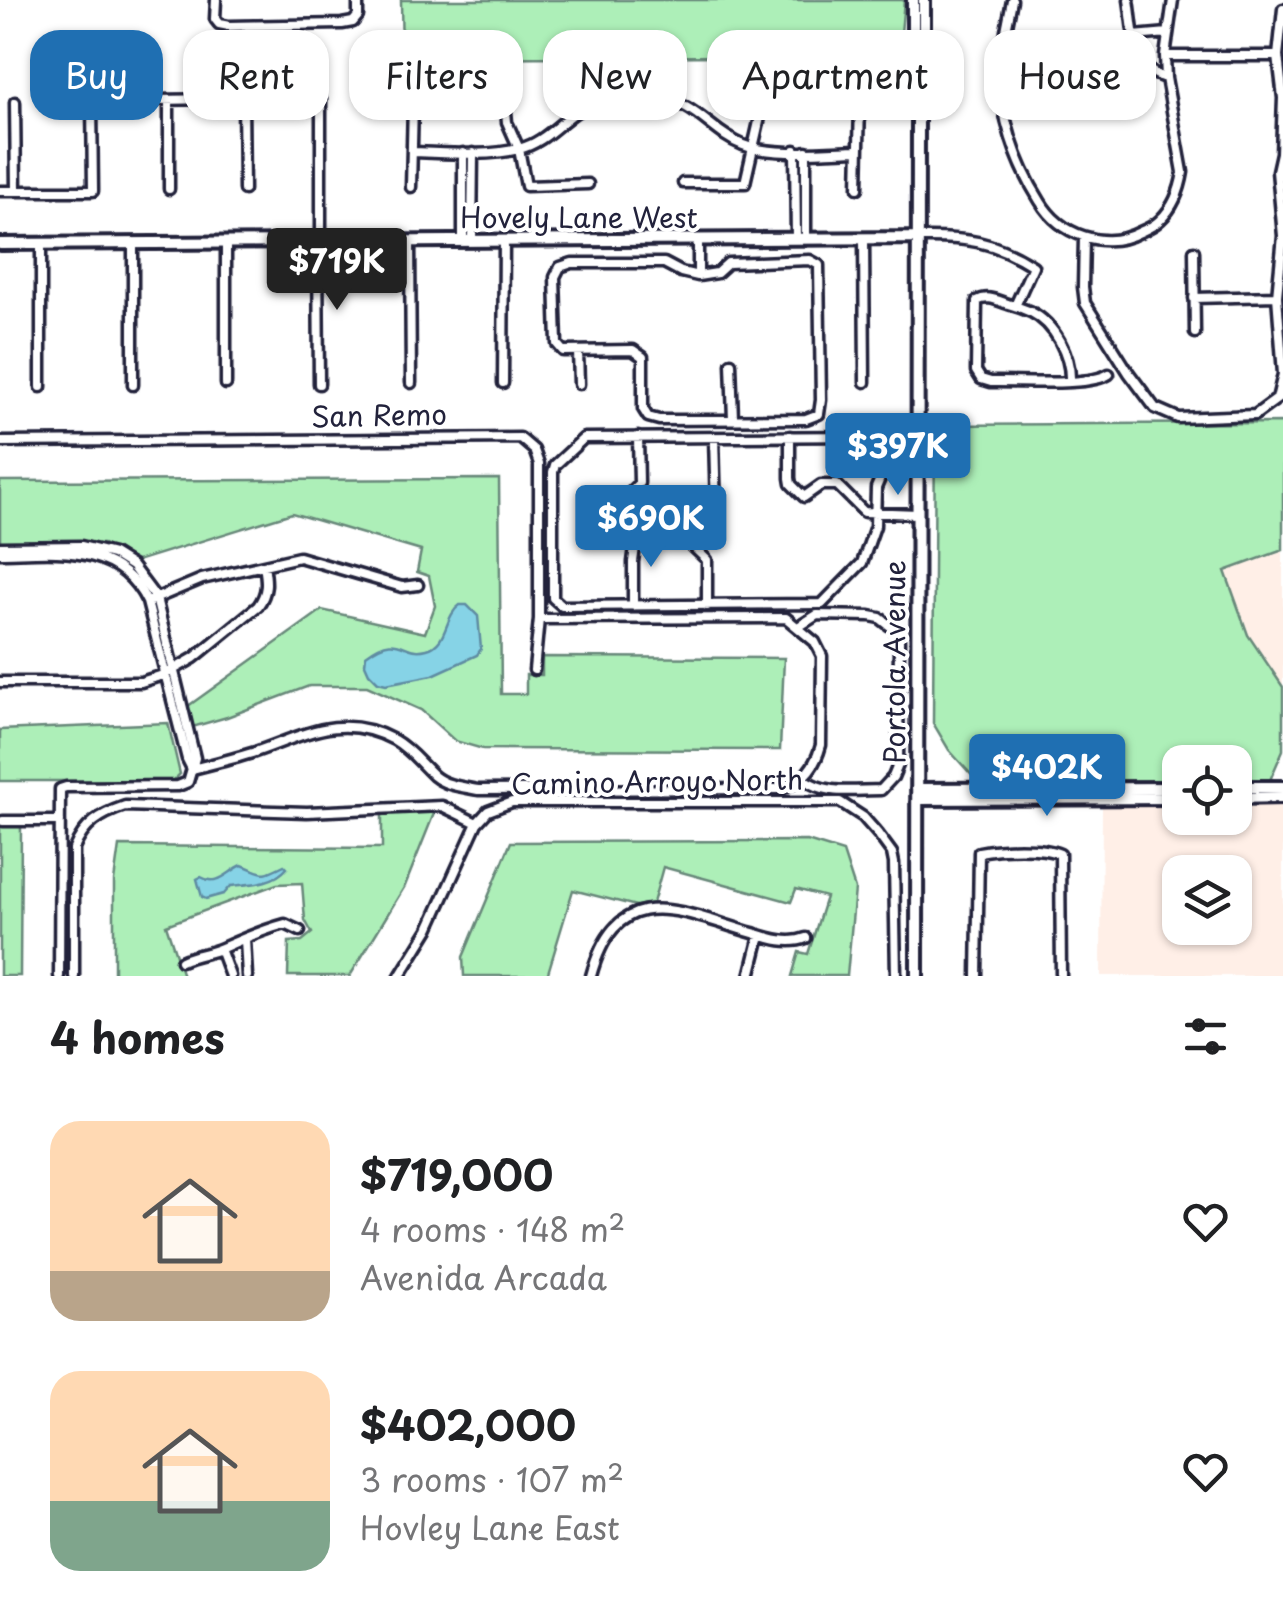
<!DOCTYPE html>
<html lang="en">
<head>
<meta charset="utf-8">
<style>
	:root { --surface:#fff; --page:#f6f6f6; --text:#202124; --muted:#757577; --accent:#1f6fb2 }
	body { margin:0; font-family:"Playpen Sans",sans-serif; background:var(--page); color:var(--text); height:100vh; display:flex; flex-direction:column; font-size:38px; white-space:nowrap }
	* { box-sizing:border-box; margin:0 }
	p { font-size:32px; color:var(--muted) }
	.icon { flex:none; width:55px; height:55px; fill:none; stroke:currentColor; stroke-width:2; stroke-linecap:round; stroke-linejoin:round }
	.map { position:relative; height:976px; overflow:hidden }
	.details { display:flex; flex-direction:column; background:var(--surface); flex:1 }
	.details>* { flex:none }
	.hud { position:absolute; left:30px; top:30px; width:1225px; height:90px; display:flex; gap:20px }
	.tools { position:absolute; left:1162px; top:745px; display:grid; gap:20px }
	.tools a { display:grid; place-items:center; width:90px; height:90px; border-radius:20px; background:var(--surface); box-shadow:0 2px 8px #0004; font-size:50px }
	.price { position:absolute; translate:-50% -85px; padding:0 22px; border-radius:10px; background:var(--accent); color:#fff; font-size:32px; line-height:65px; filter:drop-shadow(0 2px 5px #0008) }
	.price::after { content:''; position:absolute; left:50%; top:60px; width:30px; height:22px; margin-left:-15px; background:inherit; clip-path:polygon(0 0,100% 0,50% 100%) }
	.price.current { background:#222; color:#fff }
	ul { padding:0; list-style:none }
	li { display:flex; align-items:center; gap:30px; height:250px; padding:0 50px }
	li span { display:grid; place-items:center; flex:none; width:280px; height:200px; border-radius:30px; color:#555 }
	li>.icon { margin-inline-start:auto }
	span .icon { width:120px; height:120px; fill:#fffc; stroke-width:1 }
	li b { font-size:42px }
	h2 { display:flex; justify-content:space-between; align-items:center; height:120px; padding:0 50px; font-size:42px }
	.tag { padding:0 35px; border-radius:30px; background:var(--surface); box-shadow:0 2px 8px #0004; font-size:35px; line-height:90px }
	.tag.current { background:var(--accent); color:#fff }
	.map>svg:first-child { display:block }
	.built { fill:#ffefe7; fill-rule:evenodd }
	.green { fill:#adefb8; stroke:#68887a; stroke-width:2.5 }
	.water { fill:#86d3e6; stroke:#5e8ca2; stroke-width:2.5 }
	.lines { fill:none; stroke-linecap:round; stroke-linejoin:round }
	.street-casing { stroke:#22223b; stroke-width:15 }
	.secondary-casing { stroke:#22223b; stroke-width:18 }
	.street { stroke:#fff; stroke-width:8 }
	.secondary { stroke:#fff; stroke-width:10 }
	.labels { text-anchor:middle; stroke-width:8; stroke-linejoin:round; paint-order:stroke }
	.street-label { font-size:28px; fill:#22223b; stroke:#fff }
</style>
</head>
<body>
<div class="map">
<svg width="1283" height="976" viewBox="0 0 1283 976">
	<rect width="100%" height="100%" fill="#fff"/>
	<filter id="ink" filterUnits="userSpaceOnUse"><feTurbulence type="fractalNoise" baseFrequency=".01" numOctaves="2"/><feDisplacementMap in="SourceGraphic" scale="20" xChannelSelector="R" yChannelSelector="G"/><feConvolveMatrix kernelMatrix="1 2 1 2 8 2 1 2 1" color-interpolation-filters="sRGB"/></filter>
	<g filter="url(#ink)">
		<path class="built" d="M1283 550V687L1248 635 1225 571Z
			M1283 803V976H1101L1102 806 1180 805V818H1235V804ZM1235 872V928H1180V872Z"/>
		<path class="green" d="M401 0H904L899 55 402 58Z
			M1283 423V550L1225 571 1248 635 1283 687V750L1270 780H1235V762H1180V780L977 781 949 750 933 723 935 425Z
			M499 479 501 694H526V675H542V657L784 658 780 750 483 749 455 741 421 710 367 686H309L227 717 189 728 184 709 322 610 425 633 435 606 429 576 417 572 421 551 292 513 137 561 103 544 0 543V481Z
			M168 723 180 774 173 781H0V730Z
			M435 811 405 886 350 976H288L289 942 302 941 312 933 305 920 302 883 277 884 166 925 183 976H114V881L119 846 382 848V813Z
			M21 825 20 976H0V826Z
			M807 841 843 852 855 889 847 976H792L799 952 808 954 826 897 796 889 791 902 663 867 653 903 636 906 573 890 547 976H464L463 957 511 842Z"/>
		<path class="water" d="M460 605H467L478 616 481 649 477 655 433 675 386 684 378 682 369 673 365 664 366 655C401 629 401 656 427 649 448 644 444 616 460 605Z
			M242 865C266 874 260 877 284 865L287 868C274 884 250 884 231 886L224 894 206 899 202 897 197 879 201 877C218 887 227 872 242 865Z"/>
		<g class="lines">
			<g class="street-casing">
				<path id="street" d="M216 0 215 19 219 24 229 26 342 24 353 22 358 16V0
					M1012 0C1008 22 1002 46 1001 69 999 114 1016 163 1040 201 1060 235 1104 251 1140 232 1147 229 1155 225 1160 220 1174 207 1180 191 1183 172L1166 78 1165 56 1173 0
					M1129 0C1134 29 1131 70 1166 78
					M1134 36 1168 33
					M1165 56H1278
					M243 99 244 190
					M15 102 16 191
					M505 102 507 122 519 149 526 186 588 184
					M795 150 796 239
					M806 151V239
					M412 152C446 153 485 157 519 149 543 143 557 125 576 112 594 100 620 93 642 95 657 96 673 100 686 107 706 118 720 136 743 145 770 156 827 151 857 150
					M463 153V241
					M683 183H745L763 104
					M411 187 413 103
					M858 188 860 103
					M169 189V100
					M0 191H93L92 101 284 98 321 99V242
					M1084 237 1083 287 1085 303 1129 373 1155 408 1178 418 1255 415 1277 399 1283 374 1277 296 1283 236 1277 171 1281 153 1283 98 1278 56 1283 9
					M864 238 865 382
					M919 238C965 237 994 241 1033 266L1015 306
					M698 239V276
					M410 241 411 383
					M472 241 473 153
					M318 242 319 384
					M226 243V384
					M1194 251 1195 333
					M810 260 819 265 821 400 819 414 806 419 659 420 648 417 643 409V357L633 350 563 351 557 344 555 277 560 267 572 263H664L681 272 698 276 717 273 728 263Z
					M1194 298 1277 296
					M578 351 579 384
					M731 363 733 419
					M1070 381C1071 356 1055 324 1031 312 1024 309 1015 306 1008 304 996 300 988 295 977 301L976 371 981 379 991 382C1019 381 1088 387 1109 374
					M503 383 504 241
					M133 385V243
					M41 387V244
					M790 436V478L791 484 804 497 821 485H837L864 512 918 514
					M875 436 885 443 884 469 876 488 875 526 862 563 822 604 562 606 553 598V472L555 465 584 438Z
					M714 437 716 511
					M0 442 520 438 534 450 539 464V619L534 670
					M625 497 639 483 638 437
					M683 537 707 560V606
					M0 547 81 546 113 554 132 566 156 598 195 758 188 782 178 786 66 787 60 789 59 976
					M0 553C56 552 118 542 147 602L187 759 192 769
					M152 600 202 579 299 557 402 587 418 585
					M633 606V562L637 532
					M798 627 817 615 870 616 880 618 894 629 899 640 898 765 893 777 881 790C852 790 827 796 802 778
					M0 682H141L166 674 194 658 258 606C268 592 267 582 264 565
					M192 769C212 764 233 759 252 753 303 736 341 711 394 740 410 749 421 764 434 776 446 786 463 787 478 790L778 789C801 784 815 768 821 745L822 656 815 642 786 618 539 619
					M3 821H60
					M245 939 247 976
					M220 949 230 976
					M181 961C195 954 209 954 222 948 242 939 263 930 285 924L300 931
					M74 976V849C84 824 101 814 125 806L307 812 442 806 477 823 488 811 512 802H840L863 817 878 834 892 853 894 863 896 976
					M400 976 429 929 477 823
					M591 976C618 877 680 912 753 933 769 938 789 945 806 938
					M750 976 760 936
					M977 976 979 852C999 848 1042 846 1060 854L1061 976"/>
			</g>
			<g class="secondary-casing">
				<path id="secondary" d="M913 0V56L918 108 917 976
					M921 87 924 56V0
					M0 244 919 238
					M1235 787H1283
					M917 789 1180 788
					M1235 798 1283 797
					M918 799 1180 798"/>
			</g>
			<use href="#street" class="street"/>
			<use href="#secondary" class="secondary"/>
		</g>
	</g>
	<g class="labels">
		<g class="street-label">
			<text x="579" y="228">Hovely Lane West</text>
			<text transform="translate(379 416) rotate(-1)" y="10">San Remo</text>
			<text transform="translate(895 662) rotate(-90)" y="10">Portola Avenue</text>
			<text transform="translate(657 782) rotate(-1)" y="10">Camino Arroyo North</text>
		</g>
	</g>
</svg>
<div class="tools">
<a><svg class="icon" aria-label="locate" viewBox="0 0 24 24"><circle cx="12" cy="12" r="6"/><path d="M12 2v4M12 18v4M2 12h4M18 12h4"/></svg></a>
<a><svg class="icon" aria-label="layers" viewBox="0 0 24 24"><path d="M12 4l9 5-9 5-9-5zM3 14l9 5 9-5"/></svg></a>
</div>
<b class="price current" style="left:337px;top:313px">$719K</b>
<b class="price" style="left:898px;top:498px">$397K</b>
<b class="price" style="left:651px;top:570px">$690K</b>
<b class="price" style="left:1047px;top:819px">$402K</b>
<div class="hud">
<a class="tag current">Buy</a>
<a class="tag">Rent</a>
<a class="tag">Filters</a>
<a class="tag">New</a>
<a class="tag">Apartment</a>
<a class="tag">House</a>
</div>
</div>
<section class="details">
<h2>4 homes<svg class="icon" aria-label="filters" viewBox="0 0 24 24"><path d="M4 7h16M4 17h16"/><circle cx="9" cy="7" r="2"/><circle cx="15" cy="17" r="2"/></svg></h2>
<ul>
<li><span style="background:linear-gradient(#ffd9b3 75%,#b9a48a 0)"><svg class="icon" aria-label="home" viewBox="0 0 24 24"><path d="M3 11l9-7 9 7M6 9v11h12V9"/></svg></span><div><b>$719,000</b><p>4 rooms · 148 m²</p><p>Avenida Arcada</p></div><svg class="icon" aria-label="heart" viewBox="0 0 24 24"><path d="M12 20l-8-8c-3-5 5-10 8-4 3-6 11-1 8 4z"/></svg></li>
<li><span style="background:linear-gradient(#ffd9b3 65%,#7fa58c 0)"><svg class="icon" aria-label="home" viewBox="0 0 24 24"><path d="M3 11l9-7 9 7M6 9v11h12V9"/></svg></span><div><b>$402,000</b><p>3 rooms · 107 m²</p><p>Hovley Lane East</p></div><svg class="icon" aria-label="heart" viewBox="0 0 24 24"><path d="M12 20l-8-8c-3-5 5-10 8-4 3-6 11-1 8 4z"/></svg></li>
</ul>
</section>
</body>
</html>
